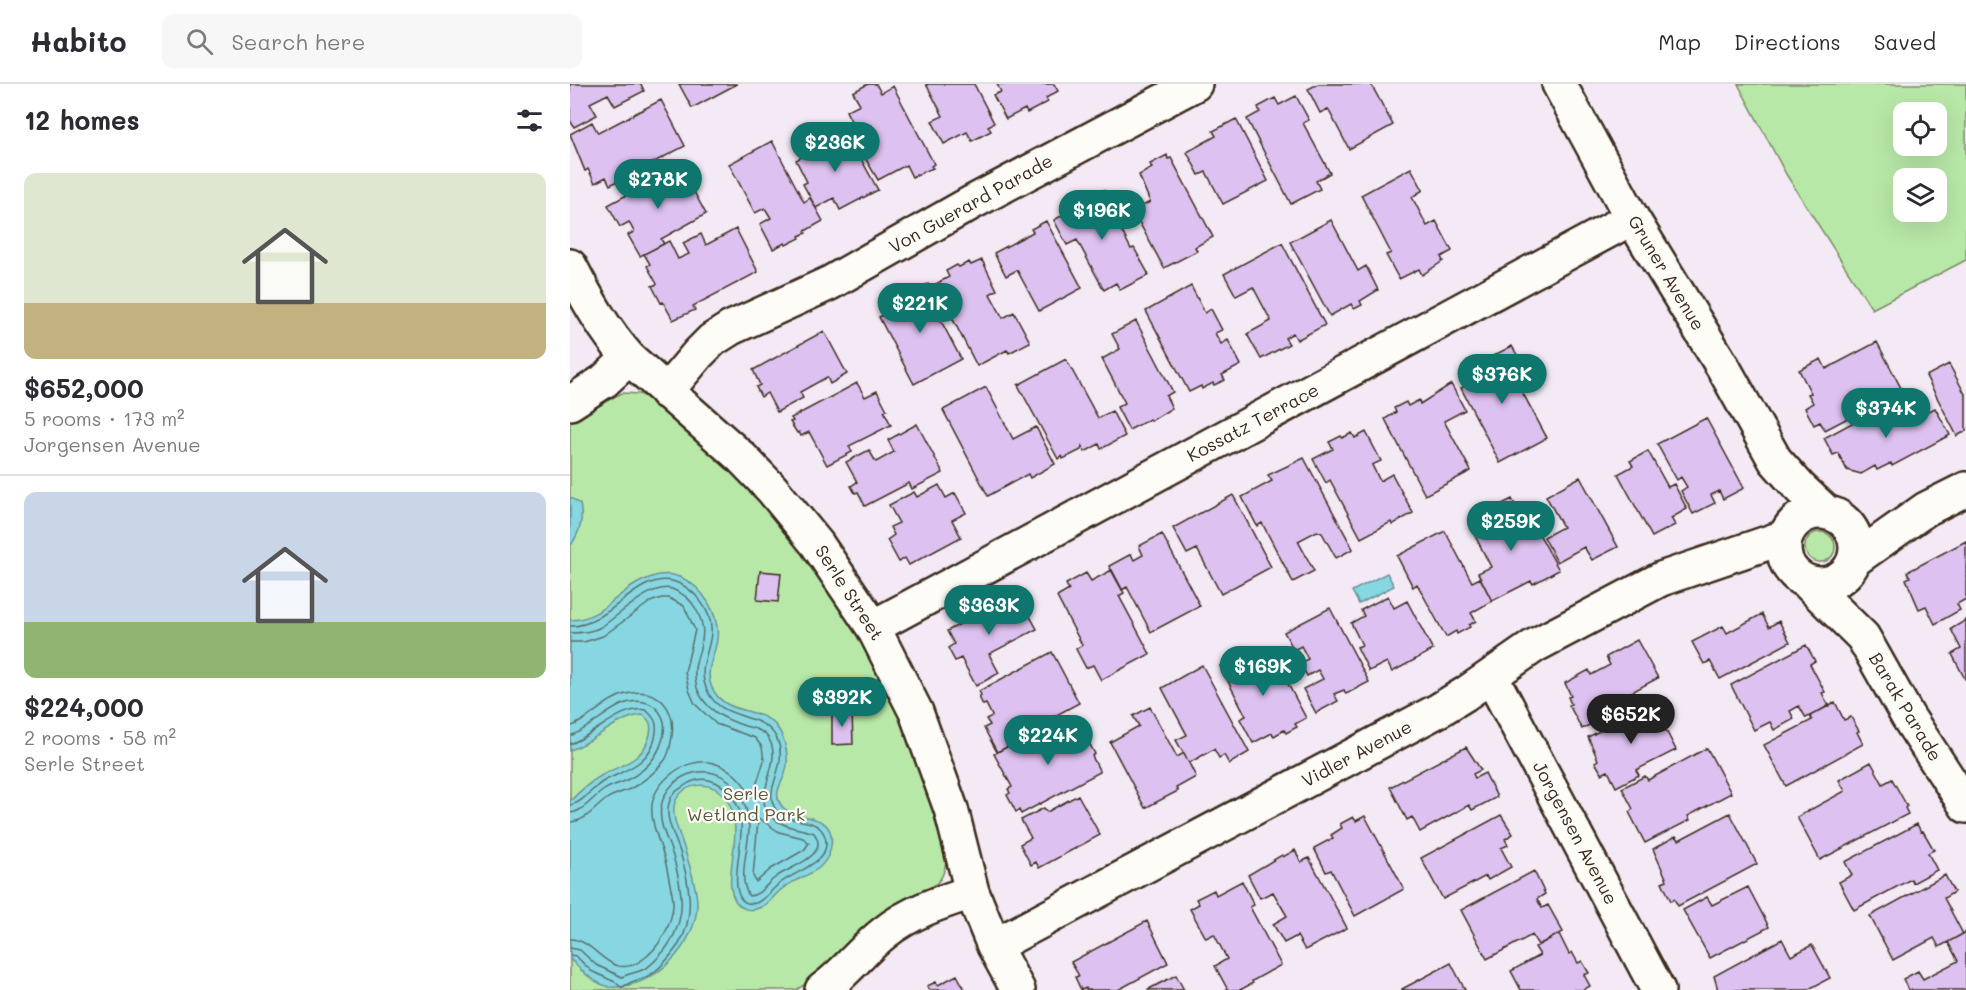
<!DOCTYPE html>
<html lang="en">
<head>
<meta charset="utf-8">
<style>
	:root { --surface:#fff; --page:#f7f7f7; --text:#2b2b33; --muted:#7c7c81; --line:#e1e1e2; --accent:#0f766e }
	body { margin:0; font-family:Mali,sans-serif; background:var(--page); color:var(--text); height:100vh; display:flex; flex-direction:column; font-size:22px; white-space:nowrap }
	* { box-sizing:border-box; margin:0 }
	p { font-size:20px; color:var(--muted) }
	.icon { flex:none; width:33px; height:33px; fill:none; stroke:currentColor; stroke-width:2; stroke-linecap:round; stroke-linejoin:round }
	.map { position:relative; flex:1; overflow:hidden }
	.panel { display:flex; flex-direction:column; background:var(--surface); width:570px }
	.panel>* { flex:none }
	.fabs { position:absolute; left:1323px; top:18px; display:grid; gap:12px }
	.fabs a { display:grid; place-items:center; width:54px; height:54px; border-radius:12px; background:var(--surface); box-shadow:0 6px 24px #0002; font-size:30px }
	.price { position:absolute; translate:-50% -51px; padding:0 14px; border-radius:21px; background:var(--accent); color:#fff; font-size:20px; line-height:39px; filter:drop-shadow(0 2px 3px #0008) }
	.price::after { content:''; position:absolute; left:50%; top:36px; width:18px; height:14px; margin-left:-9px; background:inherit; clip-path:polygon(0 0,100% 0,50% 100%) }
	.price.on { background:#222; color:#fff }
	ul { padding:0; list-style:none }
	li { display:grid; align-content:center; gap:12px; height:318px; padding:0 24px }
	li+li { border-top:2px solid var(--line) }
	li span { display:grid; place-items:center; height:186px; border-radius:12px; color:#555 }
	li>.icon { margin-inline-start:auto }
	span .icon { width:108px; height:108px; fill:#fffc; stroke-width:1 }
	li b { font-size:26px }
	h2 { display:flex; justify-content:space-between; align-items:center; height:72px; padding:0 24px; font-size:26px }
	header { display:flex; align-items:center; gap:36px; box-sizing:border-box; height:84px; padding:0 30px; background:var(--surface); border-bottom:2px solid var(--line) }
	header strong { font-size:28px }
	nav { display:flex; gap:33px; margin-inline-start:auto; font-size:21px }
	.search { width:420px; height:54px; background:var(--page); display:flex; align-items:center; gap:15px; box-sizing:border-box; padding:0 21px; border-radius:12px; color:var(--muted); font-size:22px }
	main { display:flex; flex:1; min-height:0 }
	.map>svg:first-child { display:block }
	.green { fill:#b8e8a8; stroke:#7a8963; stroke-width:1.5; fill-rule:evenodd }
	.water { fill:#87d7e2; stroke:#699294; stroke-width:1.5 }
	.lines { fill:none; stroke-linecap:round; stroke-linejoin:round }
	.shore { stroke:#596f6c; stroke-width:1.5 }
	.building { fill:#ddc1f0; stroke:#3b2a1e; stroke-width:1.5 }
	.minor-casing { stroke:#3b2a1e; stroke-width:38 }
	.minor { stroke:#fdfcf7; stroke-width:33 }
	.labels { text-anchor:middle; stroke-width:4.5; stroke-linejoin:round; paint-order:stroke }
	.street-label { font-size:18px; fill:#3b2a1e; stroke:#fdfcf7 }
	.park-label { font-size:18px; fill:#5a5a40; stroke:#fdfcf7 }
</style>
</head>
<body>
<header>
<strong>Habito</strong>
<div class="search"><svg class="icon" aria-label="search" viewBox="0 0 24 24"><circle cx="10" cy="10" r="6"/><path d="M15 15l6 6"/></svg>Search here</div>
<nav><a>Map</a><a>Directions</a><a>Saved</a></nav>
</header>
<main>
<section class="panel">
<h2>12 homes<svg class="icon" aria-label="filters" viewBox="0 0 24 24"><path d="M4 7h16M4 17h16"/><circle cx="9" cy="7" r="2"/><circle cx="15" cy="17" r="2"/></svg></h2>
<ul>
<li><span style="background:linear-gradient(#dfe7d0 70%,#c2b280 0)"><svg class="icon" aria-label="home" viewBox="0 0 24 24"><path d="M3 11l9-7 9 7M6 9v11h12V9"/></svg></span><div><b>$652,000</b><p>5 rooms · 173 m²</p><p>Jorgensen Avenue</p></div></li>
<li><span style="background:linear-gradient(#c9d6e8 70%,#8fb573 0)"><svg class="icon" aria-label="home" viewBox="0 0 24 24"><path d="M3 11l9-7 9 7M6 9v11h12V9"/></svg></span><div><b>$224,000</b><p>2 rooms · 58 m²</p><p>Serle Street</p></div></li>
</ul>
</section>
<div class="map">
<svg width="1396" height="906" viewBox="0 0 1396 906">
	<rect width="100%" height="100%" fill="#f3eaf5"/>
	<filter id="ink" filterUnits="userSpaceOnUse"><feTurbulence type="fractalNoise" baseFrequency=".0167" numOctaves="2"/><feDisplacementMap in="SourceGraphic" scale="12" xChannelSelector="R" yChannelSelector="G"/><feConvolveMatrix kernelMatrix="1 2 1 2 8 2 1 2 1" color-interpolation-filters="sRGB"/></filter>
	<g filter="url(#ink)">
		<path class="green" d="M1168 0H1396V176L1302 225 1216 90ZM1366 28V62H1334V28ZM1366 94V128H1334V94Z
			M52 309 69 310 79 314C208 411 312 558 359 712 366 734 381 764 374 787 369 804 351 809 336 817 325 823 315 834 305 843 284 860 263 878 242 896L226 906H0V335Z
			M1235 463a15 15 0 1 1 30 0a15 15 0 1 1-30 0Z"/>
		<path class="water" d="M0 413 10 420C14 438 9 449 0 463Z
			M817 489 824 502 789 520 782 507Z
			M88 491C92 491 98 490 103 491 126 496 144 520 147 543 151 567 129 586 145 609 159 631 192 623 207 643 216 656 220 675 215 690 211 700 203 710 211 721 223 739 267 725 261 762 260 770 256 777 250 783 239 792 223 796 212 805 203 812 198 822 186 825 180 827 172 825 168 820 147 799 180 745 155 713 143 697 116 697 106 716 101 726 105 739 109 749 115 766 127 802 127 820 127 861 84 906 39 903 23 899 11 886 0 875V717C9 708 18 700 29 693 50 680 73 679 80 650 82 640 80 637 73 631 46 633 25 658 0 666V536C30 536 45 510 70 498 75 495 82 493 88 491Z"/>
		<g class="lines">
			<path class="shore" d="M0 542C39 543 66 489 102 497 123 502 143 527 141 549 139 571 127 584 137 606 151 639 193 626 207 655 220 684 190 706 207 727 218 741 246 732 254 750 266 778 224 787 209 800 201 806 196 815 186 819 181 820 176 820 172 816 157 799 179 748 168 723 159 701 136 686 114 702 108 706 102 709 100 716 93 733 105 752 110 768 119 797 126 832 109 860 102 870 90 886 78 892 69 897 60 896 52 904L45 898 21 887 6 872 0 871
				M0 549C10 549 22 548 31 543 49 532 80 499 102 505 112 509 121 515 126 525 145 559 117 572 127 604 135 626 154 635 175 642 182 644 190 645 196 651 221 680 168 720 213 740 223 745 234 745 244 749 261 772 219 783 206 793 196 800 191 811 179 812 167 794 179 764 179 744 179 730 175 718 167 706 146 674 97 687 91 723 88 740 98 756 103 772 113 807 118 836 94 867 88 873 82 882 74 885 67 889 59 889 52 893L26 881 10 866 0 864
				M0 558H14L33 552 80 518 92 514H99L114 522 125 546 115 588 119 606 125 620 146 640 185 654 192 663 194 677 183 711 180 710C171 695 161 684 143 679 130 675 114 681 104 688 69 714 83 739 94 773 97 782 98 791 100 800 101 807 104 815 103 822 101 843 89 864 72 876 39 899 27 855 0 855
				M0 643C20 636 35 615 56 610 90 602 108 626 101 658 100 664 99 670 95 676 86 688 73 698 60 705 53 708 45 710 38 714 25 723 17 737 0 738
				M0 652C20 645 36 626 56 619 67 616 77 616 86 624 95 633 96 642 93 654 88 674 74 688 55 697 48 700 40 702 34 706 23 713 13 728 0 729
				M0 660C23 652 52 621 76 626 86 635 88 640 85 654 79 680 55 686 34 697 23 703 12 720 0 721
				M190 735 209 748 233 754 239 759 234 766 201 785 186 798 183 792 188 737Z"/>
		</g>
		<path class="building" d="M0 0H71L74 7 45 22 38 10 20 19 27 31 4 43 0 36Z
			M109 0H167L122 24Z
			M298 0H306L311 9 323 2 364 80 361 82 363 84 342 93 336 81 308 96 295 74 299 71 276 27 290 20 283 8Z
			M356 0H404L424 39 418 42 421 47 402 57 397 48 374 60 362 37 373 32Z
			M427 0H484L488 7 476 14 478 18 457 29 455 25 436 35 423 11 431 8Z
			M748 0H801L823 41 779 65 758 25 750 29 738 5Z
			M726 12 739 36 733 39 760 89 746 97 750 105 721 120 677 35 690 28 688 23 705 14 709 21Z
			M91 16 115 62 40 101 36 93 25 99 18 85 15 87 0 50 22 38 28 49Z
			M666 35 698 97 653 120 636 88 629 91 617 68 646 52 643 47Z
			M262 50 268 62 280 55 308 106 270 126 264 114 246 124 233 100 237 98 226 76 239 69 236 64Z
			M202 57 234 118 240 114 253 137 235 147 236 149 229 152 230 154 216 161 215 159 203 165 190 140 201 134 195 124 185 129 159 80Z
			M597 71 598 75 601 74 643 153 625 163 627 167 594 184 563 127 580 118 569 91 582 84 580 80Z
			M110 82 136 130 91 155 94 160 70 172 58 151 64 148 59 138 50 143 38 121Z
			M841 84 853 106 842 113 857 142 866 137 882 167 871 173 873 177 852 191 849 185 829 195 816 171 821 169 791 111Z
			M534 106 549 134 546 136 561 165 564 164 579 191 550 206 546 199 534 206 507 156 497 161 484 136 507 123 504 118 523 108 524 111Z
			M761 136 788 187 796 182 808 206 790 217 792 221 784 225 781 220 760 232 720 158Z
			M476 137 512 204 469 227 447 186 436 192 424 169 463 148 461 145Z
			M166 145 188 188 123 222 125 226 103 236 93 218 91 219 82 202 87 200 77 182 80 180 74 170 99 157 108 175 119 170 113 159 131 150 136 161Z
			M712 159 755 241 727 256 723 249 715 254 719 260 691 275 677 250 701 237 683 203 666 212 654 190Z
			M412 176 427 206 420 210 433 234 444 228 460 258 439 269 437 266 407 282 377 224 373 227 360 203 379 193 376 187 387 181 389 183 399 178 401 181Z
			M358 200 373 228 368 231 391 275 344 300 309 233 331 221 327 214 337 208 338 210Z
			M621 202 635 229 641 225 652 246 645 249 651 260 658 256 671 281 652 291 655 296 644 301 643 299 632 305 631 302 619 308 576 227Z
			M566 237 603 308 596 312 602 324 581 337 580 335 559 346 547 323 555 319 532 275 550 265 542 250Z
			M254 247 277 290 260 300 257 293 230 308 233 314 207 328 197 309 191 313 186 303 190 301 183 286Z
			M1307 258 1332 306 1255 346 1250 338 1244 341 1235 324 1243 319 1238 310 1241 309 1229 286 1251 275 1256 285Z
			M942 262 955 285 943 291 977 354 930 379 891 304 899 300 893 288 906 281 905 278 916 273 917 275Z
			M496 275 528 334 542 327 555 352 531 365 529 360 515 368 512 362 511 366 493 375 492 372 488 375 448 301Z
			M1379 280 1396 312V347L1387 352 1356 292Z
			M287 299 295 313 307 307 317 326 314 327 321 341 279 362 282 368 257 381 239 348 231 352 229 348 227 349 220 338 223 337 221 334Z
			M881 300 895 326 874 337 901 387 855 411 815 335 826 328 824 324 836 318 838 322 849 316 850 320Z
			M416 303 443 355 466 343 485 380 460 394 458 390 418 412 373 326Z
			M1350 323 1353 330 1365 324 1380 351 1322 382 1321 379 1307 386 1305 382 1291 390 1277 386 1268 369 1263 371 1254 354 1308 325 1317 341Z
			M1136 334 1174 404 1153 415 1149 407 1141 411 1145 419 1123 430 1111 407 1117 403 1111 393 1107 396 1087 360Z
			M347 340 373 389 342 405 339 399 295 422 288 408 285 409 281 402 287 398 276 378 299 366 306 378 324 368 318 356Z
			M796 348 811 377 802 381 810 397 822 390 843 429 822 441 821 438 791 454 760 396 756 399 743 375 763 365 759 358 771 352 772 354 782 349 785 354Z
			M1078 367 1098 403 1104 400 1117 425 1101 434 1105 441 1082 453 1048 390 1063 382 1060 377Z
			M734 374 783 465 766 474 752 449 747 447 728 457 744 487 723 498 692 439 687 442 672 413 702 397 698 391Z
			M1010 393 1048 463 1022 476 1014 463 987 478 974 453 993 443 976 412Z
			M369 401 376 414 385 409 396 429 382 436 391 453 339 481 335 474 329 478 317 456 324 451 320 443 329 439 319 421 344 408 347 413Z
			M663 411 701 483 651 510 627 465 617 470 603 444Z
			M942 415 961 452 968 448 989 486 963 500 961 497 922 517 908 489 921 483 901 444 926 431 922 425Z
			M875 447 902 498 910 494 922 517 901 529 906 537 899 541 900 543 887 550 886 547 876 553 847 500 843 503 827 472Z
			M592 450 630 522 581 548 557 503 552 506 539 482 561 470 564 476 573 471 569 462Z
			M1396 457V515L1387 520 1390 526 1365 540 1356 522 1349 525 1336 495 1340 493 1337 488Z
			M542 486 554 509 549 512 580 570 531 596 523 581 516 584 506 565 512 561 487 513 499 506 496 500 516 489 521 497Z
			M190 487 211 489 208 518 187 516Z
			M447 509 467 545 419 570 429 589 406 602 391 574 385 577 378 564 384 560 377 547Z
			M818 512 824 524 837 517 863 566 822 588 817 578 799 587 787 563 792 561 781 539 794 532 791 526Z
			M760 524 799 598 776 610 774 606 764 610 768 617 746 629 733 605 753 595 748 586 737 592 730 579 738 575 731 562 724 566 714 548Z
			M1192 530 1199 543 1209 537 1220 558 1150 595 1140 577 1134 580 1122 558 1153 542 1157 549Z
			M1396 536V594L1395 595 1382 570 1391 565 1381 545Z
			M1067 556 1088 594 1032 624 1036 632 1012 645 999 621 1001 620 998 613 1001 612 995 599 1019 586 1021 591 1040 581 1036 573Z
			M1236 561 1245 577 1240 580 1255 608 1252 609 1259 622 1236 634 1229 622 1220 627 1224 635 1204 646 1200 638 1184 646 1161 601Z
			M482 568 509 619 449 651 451 656 427 668 414 644 420 641 416 635 422 632 416 620 413 621 409 613 411 611 409 607Z
			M701 568 736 634 725 640 727 643 716 649 714 646 704 652 702 649 683 659 670 635 676 632 650 582 667 572 673 583Z
			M632 581 679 668 659 680 654 671 649 674 644 665 619 679 606 656 617 651 592 604Z
			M1265 618 1274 636 1281 633 1289 647 1287 648 1293 660 1216 702 1194 661 1242 636 1240 632Z
			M1082 619 1106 666 1066 686 1069 691 1046 703 1038 687 1032 690 1025 678 1028 676 1018 653Z
			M580 623 607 673 614 669 626 693 606 704 608 707 575 724 540 658 569 642 563 632Z
			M262 628H282L283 660 262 661Z
			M510 633 520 651 516 653 525 670 522 672 530 688 451 730 449 726 446 728 437 711 440 709 438 705 442 703 424 670 448 657 452 664Z
			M896 663 911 686 903 690 905 694 915 689 927 713 902 726 899 721 850 748 842 733 837 736 820 703Z
			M1137 664 1161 709 1118 732 1120 736 1075 759 1059 728 1063 725 1052 704 1075 692 1078 696Z
			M1301 678 1313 700 1322 695 1337 722 1335 724 1338 730 1250 776 1227 733 1275 707 1269 696Z
			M508 711 530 751 469 784 466 778 461 781 450 760 461 754 451 736 474 724 477 728Z
			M1160 729 1187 780 1108 822 1104 815 1101 817 1092 798 1097 796 1083 765 1106 752 1109 756Z
			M931 731 943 750 935 755 938 761 931 764 941 783 918 796 916 792 873 815 851 774Z
			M795 732 834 805 785 832 761 786 756 788 744 764 763 754 761 751 772 744 770 740 783 733 786 737Z
			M1347 740 1351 748 1353 747 1364 766 1358 769 1367 786 1343 799 1341 795 1284 826 1269 798 1282 791 1275 778Z
			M725 766 731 778 739 774 777 844 735 866 727 852 714 859 703 840 717 832 703 808 690 814 678 791 712 771 713 773Z
			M964 787 975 810 967 815 972 824 978 821 993 848 968 861 962 851 917 875 891 826Z
			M1375 791 1384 808 1374 814 1393 850 1369 863 1364 854 1323 876 1300 832Z
			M672 797 684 821 680 823 711 881 682 897 683 899 670 906H658L645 882 657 875 644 850 636 854 620 825 629 820 626 815 644 806 646 811Z
			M1178 803 1199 843 1140 874 1113 826 1137 813 1142 821Z
			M577 837 598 879 548 906H516V904L511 906 505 893 509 892 501 878Z
			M1396 848V906H1339L1333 895 1348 887 1353 895 1388 877 1378 858Z
			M989 850 999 870 1002 868 1008 879 1012 877 1019 889 1014 891 1020 902 1013 906H951L941 887 970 871 965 863Z
			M1212 855 1221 872 1242 861 1260 894 1237 906H1148L1144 892Z
			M881 879 895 906H832V905Z
			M387 891 395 906H360L357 902 366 898 368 901Z
			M606 891 614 906H577Z"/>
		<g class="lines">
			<g class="minor-casing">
				<path id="minor" d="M989 0 1062 134 1153 283 1205 376 1230 404 1257 429
					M0 182C17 215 34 246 59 274L171 373 202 405 247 460 303 543 346 628 381 725 402 808 424 862 448 906
					M96 308 128 270 142 256 161 244 260 199 401 119 625 0
					M0 319 34 297 59 274
					M1214 464a36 36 0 1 1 72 0a36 36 0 1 1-72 0Z
					M1284 476 1356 425 1396 405
					M1237 498 1293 553 1338 633 1396 722
					M303 543 1062 134
					M921 592 1088 906
					M424 862 869 626 895 610 964 562 1091 495 1215 453
					M252 906C275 890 292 866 314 849 340 828 371 818 402 808"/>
			</g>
			<use href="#minor" class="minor"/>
		</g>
	</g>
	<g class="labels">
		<g class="street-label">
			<text transform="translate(401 120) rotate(-29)" y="6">Von Guerard Parade</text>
			<text transform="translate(1096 189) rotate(59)" y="6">Gruner Avenue</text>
			<text transform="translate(683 339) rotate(-28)" y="6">Kossatz Terrace</text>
			<text transform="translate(279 509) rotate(57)" y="6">Serle Street</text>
			<text transform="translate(1335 623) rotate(59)" y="6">Barak Parade</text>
			<text transform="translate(787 670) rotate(-28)" y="6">Vidler Avenue</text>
			<text transform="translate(1005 749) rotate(62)" y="6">Jorgensen Avenue</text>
		</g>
		<g class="park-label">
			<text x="176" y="716">Serle<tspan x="176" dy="21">Wetland Park</tspan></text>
		</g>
	</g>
</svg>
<div class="fabs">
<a><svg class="icon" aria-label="locate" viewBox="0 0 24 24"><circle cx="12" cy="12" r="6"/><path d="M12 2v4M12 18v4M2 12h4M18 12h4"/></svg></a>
<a><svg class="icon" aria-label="layers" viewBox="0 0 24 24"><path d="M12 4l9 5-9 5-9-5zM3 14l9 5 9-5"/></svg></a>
</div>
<b class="price" style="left:265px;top:89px">$236K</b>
<b class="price" style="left:88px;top:126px">$278K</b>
<b class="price" style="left:532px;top:157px">$196K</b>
<b class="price" style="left:350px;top:250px">$221K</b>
<b class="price" style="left:932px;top:321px">$376K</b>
<b class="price" style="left:1316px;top:355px">$374K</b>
<b class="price" style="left:941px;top:468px">$259K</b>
<b class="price" style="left:419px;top:552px">$363K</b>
<b class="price" style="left:693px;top:613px">$169K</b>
<b class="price" style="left:272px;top:644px">$392K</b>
<b class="price on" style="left:1061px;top:661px">$652K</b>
<b class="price" style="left:478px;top:682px">$224K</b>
</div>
</main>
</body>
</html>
